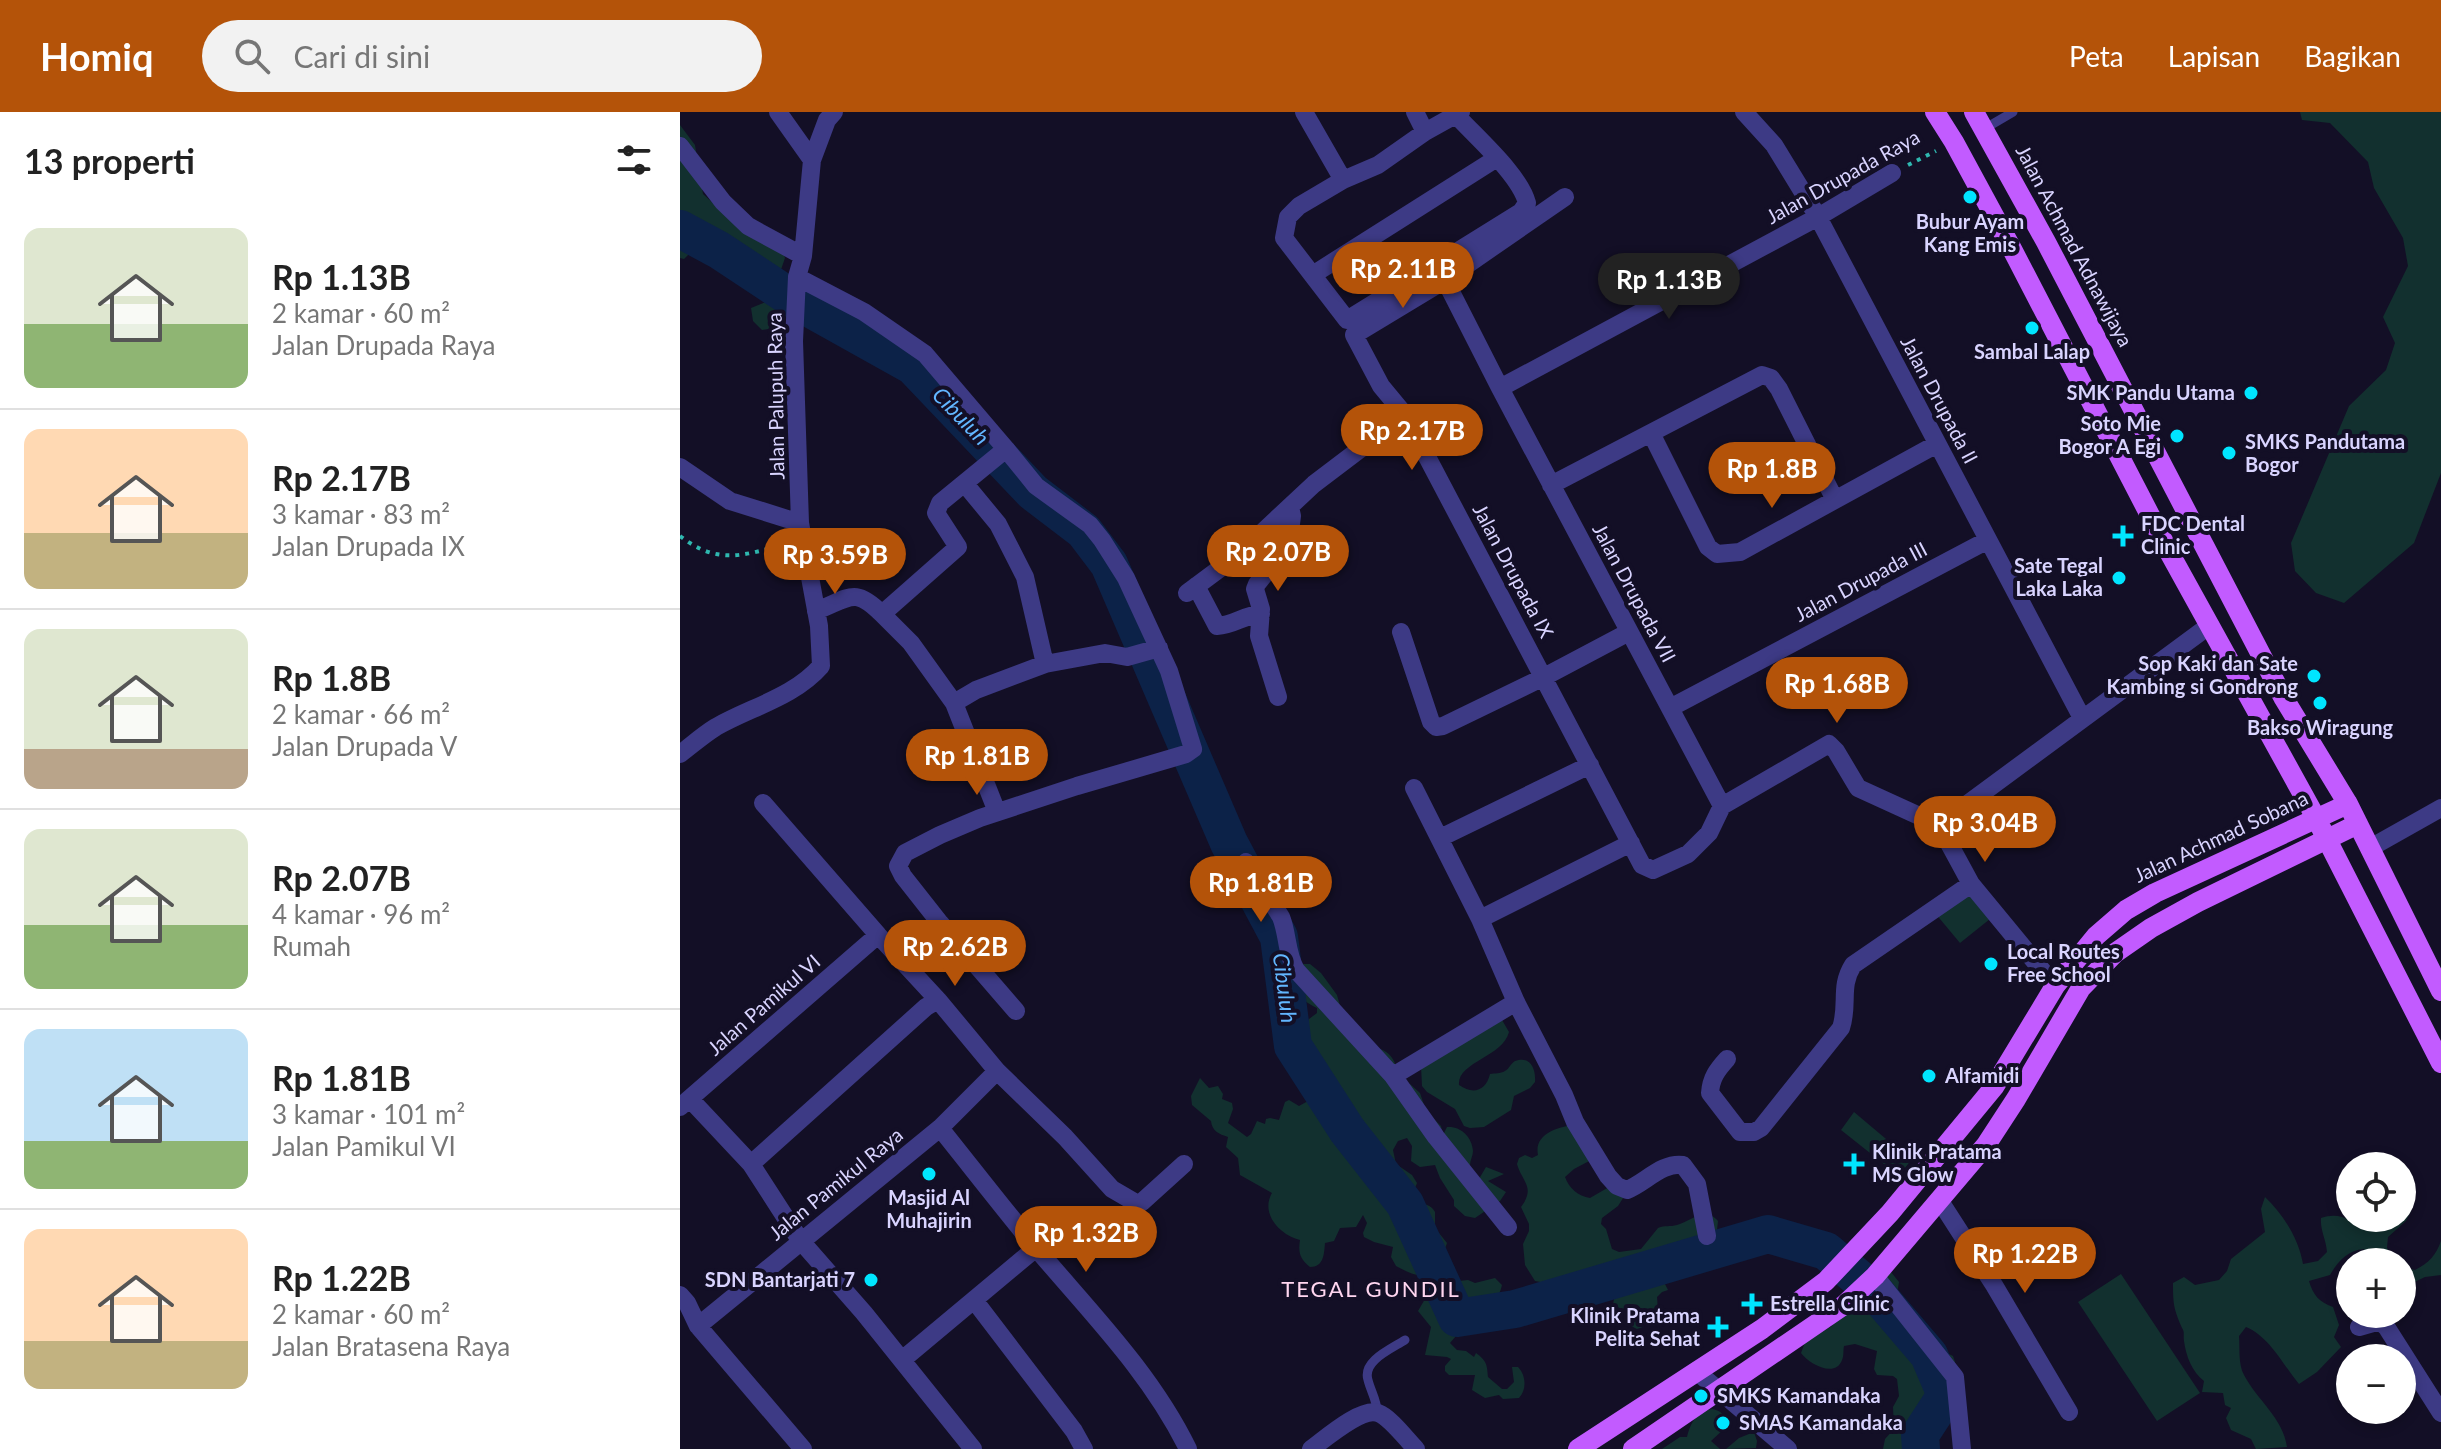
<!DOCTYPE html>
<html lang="id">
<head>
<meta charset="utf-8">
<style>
	:root { --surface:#fff; --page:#f2f2f2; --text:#222; --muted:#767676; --line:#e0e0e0; --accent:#b45309 }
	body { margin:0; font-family:Lato,sans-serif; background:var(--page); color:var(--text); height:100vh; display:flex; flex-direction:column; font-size:30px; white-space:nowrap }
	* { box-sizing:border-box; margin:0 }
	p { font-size:26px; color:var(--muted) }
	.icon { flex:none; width:44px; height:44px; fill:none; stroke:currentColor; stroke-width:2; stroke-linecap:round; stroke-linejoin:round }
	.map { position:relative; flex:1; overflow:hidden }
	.side { display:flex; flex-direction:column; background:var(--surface); width:680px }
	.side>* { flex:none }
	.tools { position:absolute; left:1656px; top:1040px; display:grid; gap:16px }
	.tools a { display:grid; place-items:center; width:80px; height:80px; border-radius:50%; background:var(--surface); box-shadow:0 4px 12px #0003; font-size:40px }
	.price { position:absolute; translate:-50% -68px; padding:0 18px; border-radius:28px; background:var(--accent); color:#fff; font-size:26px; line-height:52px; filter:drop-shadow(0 2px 4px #0008) }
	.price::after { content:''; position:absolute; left:50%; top:48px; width:24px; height:18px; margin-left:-12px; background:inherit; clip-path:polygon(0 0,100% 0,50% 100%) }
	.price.active { background:#222; color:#fff }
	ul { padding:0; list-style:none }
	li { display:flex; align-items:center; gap:24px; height:200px; padding:0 24px }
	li+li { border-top:2px solid var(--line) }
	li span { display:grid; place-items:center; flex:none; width:224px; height:160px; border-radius:16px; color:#555 }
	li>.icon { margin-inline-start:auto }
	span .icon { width:96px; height:96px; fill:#fffc; stroke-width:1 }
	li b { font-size:34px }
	h2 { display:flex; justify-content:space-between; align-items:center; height:96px; padding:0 24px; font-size:34px }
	header { display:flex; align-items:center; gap:48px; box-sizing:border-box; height:112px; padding:0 40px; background:var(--accent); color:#fff }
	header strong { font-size:38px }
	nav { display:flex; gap:44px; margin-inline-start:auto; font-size:28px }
	.search { width:560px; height:72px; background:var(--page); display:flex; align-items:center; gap:20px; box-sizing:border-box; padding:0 28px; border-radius:44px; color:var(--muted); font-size:30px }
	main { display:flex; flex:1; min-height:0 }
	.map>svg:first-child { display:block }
	.green { fill:#12302f }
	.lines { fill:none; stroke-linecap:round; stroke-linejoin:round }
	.river { stroke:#0c2248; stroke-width:38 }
	.path { stroke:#2fb8b0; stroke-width:4; stroke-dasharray:4 6; stroke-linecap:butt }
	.lane { stroke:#3d3a85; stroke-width:9 }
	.street { stroke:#3d3a85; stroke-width:18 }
	.primary { stroke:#c25bff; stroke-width:20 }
	.poi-dot { fill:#00e5ff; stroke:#130f26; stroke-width:3 }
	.labels { text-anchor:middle; stroke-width:8; stroke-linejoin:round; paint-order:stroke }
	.street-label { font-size:20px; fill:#d9d4ff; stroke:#130f26 }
	.poi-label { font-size:20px; font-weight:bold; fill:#d9d4ff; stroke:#130f26; text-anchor:start }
	.water-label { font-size:22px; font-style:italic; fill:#62b6ff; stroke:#130f26 }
	.neighbourhood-label { font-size:22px; letter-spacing:2px; fill:#ffd6f0; stroke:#130f26 }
</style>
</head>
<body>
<header>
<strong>Homiq</strong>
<div class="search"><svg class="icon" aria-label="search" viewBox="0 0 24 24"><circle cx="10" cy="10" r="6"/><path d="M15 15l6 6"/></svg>Cari di sini</div>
<nav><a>Peta</a><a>Lapisan</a><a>Bagikan</a></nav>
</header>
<main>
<section class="side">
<h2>13 properti<svg class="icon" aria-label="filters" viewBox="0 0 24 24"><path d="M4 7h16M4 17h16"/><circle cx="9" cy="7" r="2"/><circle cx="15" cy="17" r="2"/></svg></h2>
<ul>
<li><span style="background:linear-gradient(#dfe7d0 60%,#8fb573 0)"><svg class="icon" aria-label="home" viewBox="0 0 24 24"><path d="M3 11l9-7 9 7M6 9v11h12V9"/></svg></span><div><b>Rp 1.13B</b><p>2 kamar · 60 m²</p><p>Jalan Drupada Raya</p></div></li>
<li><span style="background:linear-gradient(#ffd9b3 65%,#c2b280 0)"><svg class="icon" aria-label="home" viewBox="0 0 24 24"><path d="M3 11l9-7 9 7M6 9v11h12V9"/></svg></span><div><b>Rp 2.17B</b><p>3 kamar · 83 m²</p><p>Jalan Drupada IX</p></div></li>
<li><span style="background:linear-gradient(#dfe7d0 75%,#b9a48a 0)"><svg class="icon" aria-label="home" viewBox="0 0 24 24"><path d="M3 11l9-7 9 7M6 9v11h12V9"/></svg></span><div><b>Rp 1.8B</b><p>2 kamar · 66 m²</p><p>Jalan Drupada V</p></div></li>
<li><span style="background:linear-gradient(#dfe7d0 60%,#8fb573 0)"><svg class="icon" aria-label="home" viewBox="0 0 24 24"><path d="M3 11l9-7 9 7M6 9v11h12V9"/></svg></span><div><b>Rp 2.07B</b><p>4 kamar · 96 m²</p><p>Rumah</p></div></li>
<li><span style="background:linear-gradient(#bfe0f5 70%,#8fb573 0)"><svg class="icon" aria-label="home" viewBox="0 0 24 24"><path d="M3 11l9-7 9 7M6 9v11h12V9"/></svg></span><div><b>Rp 1.81B</b><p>3 kamar · 101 m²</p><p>Jalan Pamikul VI</p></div></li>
<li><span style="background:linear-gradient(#ffd9b3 70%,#c2b280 0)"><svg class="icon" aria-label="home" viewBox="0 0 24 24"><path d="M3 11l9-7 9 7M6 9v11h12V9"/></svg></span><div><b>Rp 1.22B</b><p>2 kamar · 60 m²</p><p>Jalan Bratasena Raya</p></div></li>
</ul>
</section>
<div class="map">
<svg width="1761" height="1337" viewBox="0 0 1761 1337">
	<rect width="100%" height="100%" fill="#130f26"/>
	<path class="green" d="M1620 0H1761V361L1734 431 1664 491 1636 481 1615 459 1611 431 1669 294 1706 258 1715 231 1703 205 1728 154 1723 126 1694 76 1688 50 1650 11 1622 8Z
		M0 13 15 33 23 82 34 92 101 133 105 146 95 175 102 204 95 216 82 218 73 209 71 196 86 190 88 177 86 163 78 153 68 146 26 134 13 138 4 147 0 146Z
		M1293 773 1315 803 1280 831 1255 801Z
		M621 852H630L641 861 657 883 661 897 698 936C715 942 717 954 719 970L730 972 740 981 746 999 761 1014 763 1023 767 1015C781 1014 792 1025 793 1039 793 1044 790 1048 790 1053 790 1058 794 1066 796 1072L806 1055 824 1062 808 1069 826 1080 820 1089 795 1106 785 1104 774 1094V1088L760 1066 755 1053 740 1055 731 1049 732 1034 727 1026 718 1029 713 1038 716 1052 732 1063 737 1071 731 1086C738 1094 749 1089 755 1100V1116L767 1131 762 1145 774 1154 779 1169 788 1168 795 1171 815 1166 822 1173C818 1191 811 1184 798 1189 792 1192 777 1205 776 1212 775 1216 776 1220 776 1224L770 1231 777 1238 786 1239 794 1245 796 1241C807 1249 807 1253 808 1265L822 1277H827L834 1270 832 1255H838C846 1263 847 1278 839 1286L823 1287 819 1283 805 1286 792 1278 795 1263H769L765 1259V1254L771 1247 767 1245 745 1243 751 1215 738 1199 745 1187 741 1171 744 1168 741 1164C731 1162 723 1158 716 1154L711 1145 713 1135 694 1130 684 1125 683 1121 687 1111 683 1103 676 1115 660 1116 654 1129 645 1131C644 1142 644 1155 630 1155 620 1147 618 1141 620 1128 600 1123 580 1102 592 1081L560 1063 558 1046 546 1035 548 1025C539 1022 532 1019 531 1009L512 993 511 984 520 966 529 976 538 974 543 982 542 987 552 991 553 997 548 1011 567 1025 571 1022 577 1009 585 1012 586 1007 590 1006 599 1008 605 990 609 988 619 994 628 989 638 955 628 943V934L631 931 608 923 601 914V909L609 905 613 907 621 919 629 907 637 901V896C622 888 610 881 611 862Z
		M822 908 829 920C823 945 777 950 779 973 793 983 806 979 810 962 815 961 820 962 825 959 829 957 831 951 835 949 851 943 856 958 855 970L850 976 834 984 831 998 804 1015 790 1016 784 1014 775 997 747 980 742 974 741 954Z
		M1174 1000 1231 1048 1219 1064 1161 1018Z
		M892 1013 907 1015 912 1021 914 1028 913 1047 894 1057 885 1065C889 1076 898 1084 910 1086L929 1075 945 1083 938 1094 922 1106 921 1112 926 1117 932 1137 939 1140 961 1137 978 1116C985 1113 990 1115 997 1113 1011 1109 1025 1094 1038 1109L1035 1137C1026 1143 1015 1153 1004 1151 996 1150 991 1146 983 1146L979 1150 981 1164 988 1178 982 1180 977 1185C979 1202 974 1212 957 1217L951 1214V1201L933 1193C935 1180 942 1162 932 1152L926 1155 920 1167 898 1184 892 1183 881 1174 855 1169 845 1153 843 1132 849 1119V1112L841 1095C856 1075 842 1070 837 1052L839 1046 845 1043 852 1046 858 1043C854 1023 875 1016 892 1013Z
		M1722 1084 1731 1099 1726 1109 1708 1125 1707 1136 1716 1150H1688L1684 1137C1668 1138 1658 1149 1650 1163L1629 1169C1633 1183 1639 1190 1653 1195L1659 1213 1654 1225 1661 1235 1637 1260 1619 1272C1603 1253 1590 1225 1566 1215L1559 1224C1560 1236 1558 1252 1564 1263 1577 1288 1603 1306 1607 1335L1576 1337 1571 1327 1551 1318 1546 1306 1551 1296 1545 1293 1543 1281 1522 1280 1524 1269C1512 1260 1506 1244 1504 1229 1503 1224 1505 1220 1502 1216 1494 1197 1493 1193 1493 1171L1504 1165 1515 1173 1539 1168 1547 1159 1551 1147 1585 1120 1581 1097 1585 1085C1604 1103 1619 1128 1623 1152L1638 1149 1647 1140C1646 1127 1640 1118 1641 1106 1661 1099 1671 1110 1689 1117L1698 1106H1722Z
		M1761 1129V1163L1745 1165 1722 1176V1155L1735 1158C1749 1151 1756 1143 1761 1129Z
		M1211 1160 1219 1170 1217 1182 1235 1226 1234 1239 1237 1244 1247 1252 1254 1254 1260 1244 1267 1241 1273 1244 1275 1250 1270 1291 1250 1302 1254 1313 1244 1316 1242 1337H1203L1205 1327 1214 1317 1213 1295 1219 1284 1217 1267 1213 1264 1197 1263 1194 1257 1197 1239 1175 1232 1164 1234C1163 1239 1164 1244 1162 1248 1155 1267 1128 1251 1121 1241L1125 1230 1152 1214 1155 1208 1169 1196 1181 1195 1187 1185 1206 1188 1201 1170Z
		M1441 1162 1520 1281 1477 1309 1398 1190Z
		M1032 1297C1043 1299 1047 1305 1045 1316L1031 1329 1040 1337H982L1000 1325H1007C1011 1310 1016 1300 1032 1297Z
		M1074 1320 1077 1329 1076 1336 1046 1337 1059 1326Z"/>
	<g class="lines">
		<path class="river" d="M0 117 39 138 113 187 233 254 353 380 404 419 429 452 549 731 599 825 613 934 667 1018 725 1092 777 1206 835 1197 1088 1122 1146 1139 1196 1181 1249 1243 1266 1283 1240 1323 1241 1337"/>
		<path class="path" d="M1228 53 1256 39
			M0 424C37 453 63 444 105 432"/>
		<path class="lane" d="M1304 17 1333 0
			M697 1300C697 1288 691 1280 688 1268 682 1249 711 1237 725 1228"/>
		<path class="street" d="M98 0 132 48
			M624 0 663 68
			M735 0 745 20
			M1064 0 1094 33 1138 105 1402 606
			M776 3C796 25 840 63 847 91L841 100 667 208 604 126 608 105 619 94 663 68 698 53 745 20 781 0
			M0 34 43 90 68 114 123 144
			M885 85 765 168 674 223 701 274 725 303 962 753 973 758 1008 742 1029 721 1042 694 1149 632 1156 639 1178 676 1259 713 1291 772 1375 874
			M634 162 817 46
			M117 165 184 200 245 242 326 337
			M765 168 820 276 1042 694
			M820 276 1138 105 1212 61
			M971 321 1028 435 1037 442 1060 440 1257 332
			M0 355 50 389 120 411
			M285 372 318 412 345 465 365 552
			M871 373 1082 263 1091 266 1099 277 1155 388
			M516 474 537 514C555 513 563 503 581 502
			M507 481 558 443 634 372 725 303
			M136 499C170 486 174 474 202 502L278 435 256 401 260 391 326 337 356 374 410 413 422 428 446 466 489 559 513 637 506 642 397 674 300 706 260 723 225 741 218 754 223 764 260 811 336 899
			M202 502 231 531 274 591 317 700
			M721 520 751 610 756 615 763 614 864 565 949 520
			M598 585 579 524 581 497 575 477 577 472 596 448 610 419 612 404 610 395
			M274 591 296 578 365 552 425 541 447 545 479 536
			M990 596 1308 428
			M0 642C12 633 23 623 36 615 71 595 114 585 141 554L139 514 120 411 114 229 117 165 123 144 132 48 147 8 154 0
			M734 676 800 807 836 890 884 983 895 1010 928 1064 937 1074 947 1078C965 1071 982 1050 1003 1053L1017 1072 1027 1124
			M83 691 198 823 258 888 317 959 385 1025 432 1077 456 1091 462 1090 504 1052
			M1259 713 1530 513
			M760 726 910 653
			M1690 736 1761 696
			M566 750 601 805C608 822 606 841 616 858L713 964 756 1025 828 1115
			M800 807 951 731
			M1047 947C1037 958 1031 966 1030 981L1060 1020H1074L1081 1016 1161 916C1169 892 1159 875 1173 853L1291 772
			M713 964 836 890
			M10 987 71 1052 120 1128 184 1201 293 1337
			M0 995 198 823
			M260 1016C292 1056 323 1096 356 1136 410 1200 471 1261 508 1337
			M71 1052 246 895 258 888
			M1260 1089 1314 1173 1389 1300
			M1195 1164 1275 1265 1282 1337
			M0 1183 7 1191 18 1214 123 1337
			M294 1188 394 1319 404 1337
			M18 1214 260 1016 317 959
			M1679 1215 1700 1209 1707 1216 1761 1301
			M222 1248 356 1136
			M1016 1259 1108 1337
			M631 1337C645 1327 681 1295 698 1301 710 1305 727 1328 736 1337"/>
		<path class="primary" d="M1255 0 1274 30 1332 137 1489 440 1636 706 1761 951
			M1294 0 1366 130 1603 585 1668 692 1761 879
			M898 1337 1082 1217 1146 1169 1210 1101 1314 975 1375 874 1416 824 1446 798 1475 781 1668 692
			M953 1337 1164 1193 1195 1164 1306 1033 1336 987 1401 876 1435 841 1471 816 1518 790 1678 712"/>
	</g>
	<g class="poi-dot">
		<circle cx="1290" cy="85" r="8"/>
		<circle cx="1352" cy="216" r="8"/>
		<circle cx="1571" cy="281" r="8"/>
		<circle cx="1497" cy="324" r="8"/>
		<circle cx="1549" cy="341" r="8"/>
		<path d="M1439 412h8v8h8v8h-8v8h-8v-8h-8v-8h8z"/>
		<circle cx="1439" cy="466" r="8"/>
		<circle cx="1634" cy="564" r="8"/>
		<circle cx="1640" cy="591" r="8"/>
		<circle cx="1311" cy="852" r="8"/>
		<circle cx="1249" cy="964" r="8"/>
		<path d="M1170 1040h8v8h8v8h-8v8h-8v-8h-8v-8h8z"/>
		<circle cx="249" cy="1062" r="8"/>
		<circle cx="191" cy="1168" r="8"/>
		<path d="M1068 1180h8v8h8v8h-8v8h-8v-8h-8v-8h8z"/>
		<path d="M1034 1203h8v8h8v8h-8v8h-8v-8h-8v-8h8z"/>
		<circle cx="1021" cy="1284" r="8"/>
		<circle cx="1043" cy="1311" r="8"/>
	</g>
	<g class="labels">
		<g class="street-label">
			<text transform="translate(1163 65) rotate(-29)" y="7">Jalan Drupada Raya</text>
			<text transform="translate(1394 134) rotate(62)" y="7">Jalan Achmad Adnawijaya</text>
			<text transform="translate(96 284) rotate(-91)" y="7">Jalan Palupuh Raya</text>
			<text transform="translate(1259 288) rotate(62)" y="7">Jalan Drupada II</text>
			<text transform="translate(833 459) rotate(62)" y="7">Jalan Drupada IX</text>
			<text transform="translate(1181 470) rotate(-28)" y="7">Jalan Drupada III</text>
			<text transform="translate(954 481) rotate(62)" y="7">Jalan Drupada VII</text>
			<text transform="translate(1541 725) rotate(-25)" y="7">Jalan Achmad Sobana</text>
			<text transform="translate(84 893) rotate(-41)" y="7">Jalan Pamikul VI</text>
			<text transform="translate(156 1072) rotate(-39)" y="7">Jalan Pamikul Raya</text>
		</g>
		<g class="poi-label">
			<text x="1290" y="117" text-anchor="middle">Bubur Ayam<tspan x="1290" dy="23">Kang Emis</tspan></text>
			<text x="1352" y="247" text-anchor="middle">Sambal Lalap</text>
			<text x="1555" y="288" text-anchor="end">SMK Pandu Utama</text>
			<text x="1481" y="319" text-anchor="end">Soto Mie<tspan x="1481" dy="23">Bogor A Egi</tspan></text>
			<text x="1565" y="337">SMKS Pandutama<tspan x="1565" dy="23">Bogor</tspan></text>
			<text x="1461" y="419">FDC Dental<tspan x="1461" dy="23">Clinic</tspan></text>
			<text x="1423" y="461" text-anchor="end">Sate Tegal<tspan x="1423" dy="23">Laka Laka</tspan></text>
			<text x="1618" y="559" text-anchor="end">Sop Kaki dan Sate<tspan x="1618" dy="23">Kambing si Gondrong</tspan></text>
			<text x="1640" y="623" text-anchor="middle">Bakso Wiragung</text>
			<text x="1327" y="847">Local Routes<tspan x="1327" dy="23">Free School</tspan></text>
			<text x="1265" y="971">Alfamidi</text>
			<text x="1192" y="1047">Klinik Pratama<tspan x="1192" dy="23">MS Glow</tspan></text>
			<text x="249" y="1093" text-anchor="middle">Masjid Al<tspan x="249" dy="23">Muhajirin</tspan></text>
			<text x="175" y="1175" text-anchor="end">SDN Bantarjati 7</text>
			<text x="1090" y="1199">Estrella Clinic</text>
			<text x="1020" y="1211" text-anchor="end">Klinik Pratama<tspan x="1020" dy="23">Pelita Sehat</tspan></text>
			<text x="1037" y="1291">SMKS Kamandaka</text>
			<text x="1059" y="1318">SMAS Kamandaka</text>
		</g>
		<g class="water-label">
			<text transform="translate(281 304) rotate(46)" y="8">Cibuluh</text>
			<text transform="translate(605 876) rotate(83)" y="8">Cibuluh</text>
		</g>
		<g class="neighbourhood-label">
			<text x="691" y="1185">TEGAL GUNDIL</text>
		</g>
	</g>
</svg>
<div class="tools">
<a><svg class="icon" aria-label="locate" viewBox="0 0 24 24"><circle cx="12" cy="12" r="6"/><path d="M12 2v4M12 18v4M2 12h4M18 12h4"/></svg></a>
<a>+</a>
<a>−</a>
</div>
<b class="price" style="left:723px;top:198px">Rp 2.11B</b>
<b class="price active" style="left:989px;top:209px">Rp 1.13B</b>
<b class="price" style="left:732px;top:360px">Rp 2.17B</b>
<b class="price" style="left:1092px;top:398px">Rp 1.8B</b>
<b class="price" style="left:598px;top:481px">Rp 2.07B</b>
<b class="price" style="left:155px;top:484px">Rp 3.59B</b>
<b class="price" style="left:1157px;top:613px">Rp 1.68B</b>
<b class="price" style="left:297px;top:685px">Rp 1.81B</b>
<b class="price" style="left:1305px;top:752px">Rp 3.04B</b>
<b class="price" style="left:581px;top:812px">Rp 1.81B</b>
<b class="price" style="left:275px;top:876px">Rp 2.62B</b>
<b class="price" style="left:406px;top:1162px">Rp 1.32B</b>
<b class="price" style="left:1345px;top:1183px">Rp 1.22B</b>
</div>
</main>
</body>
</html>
